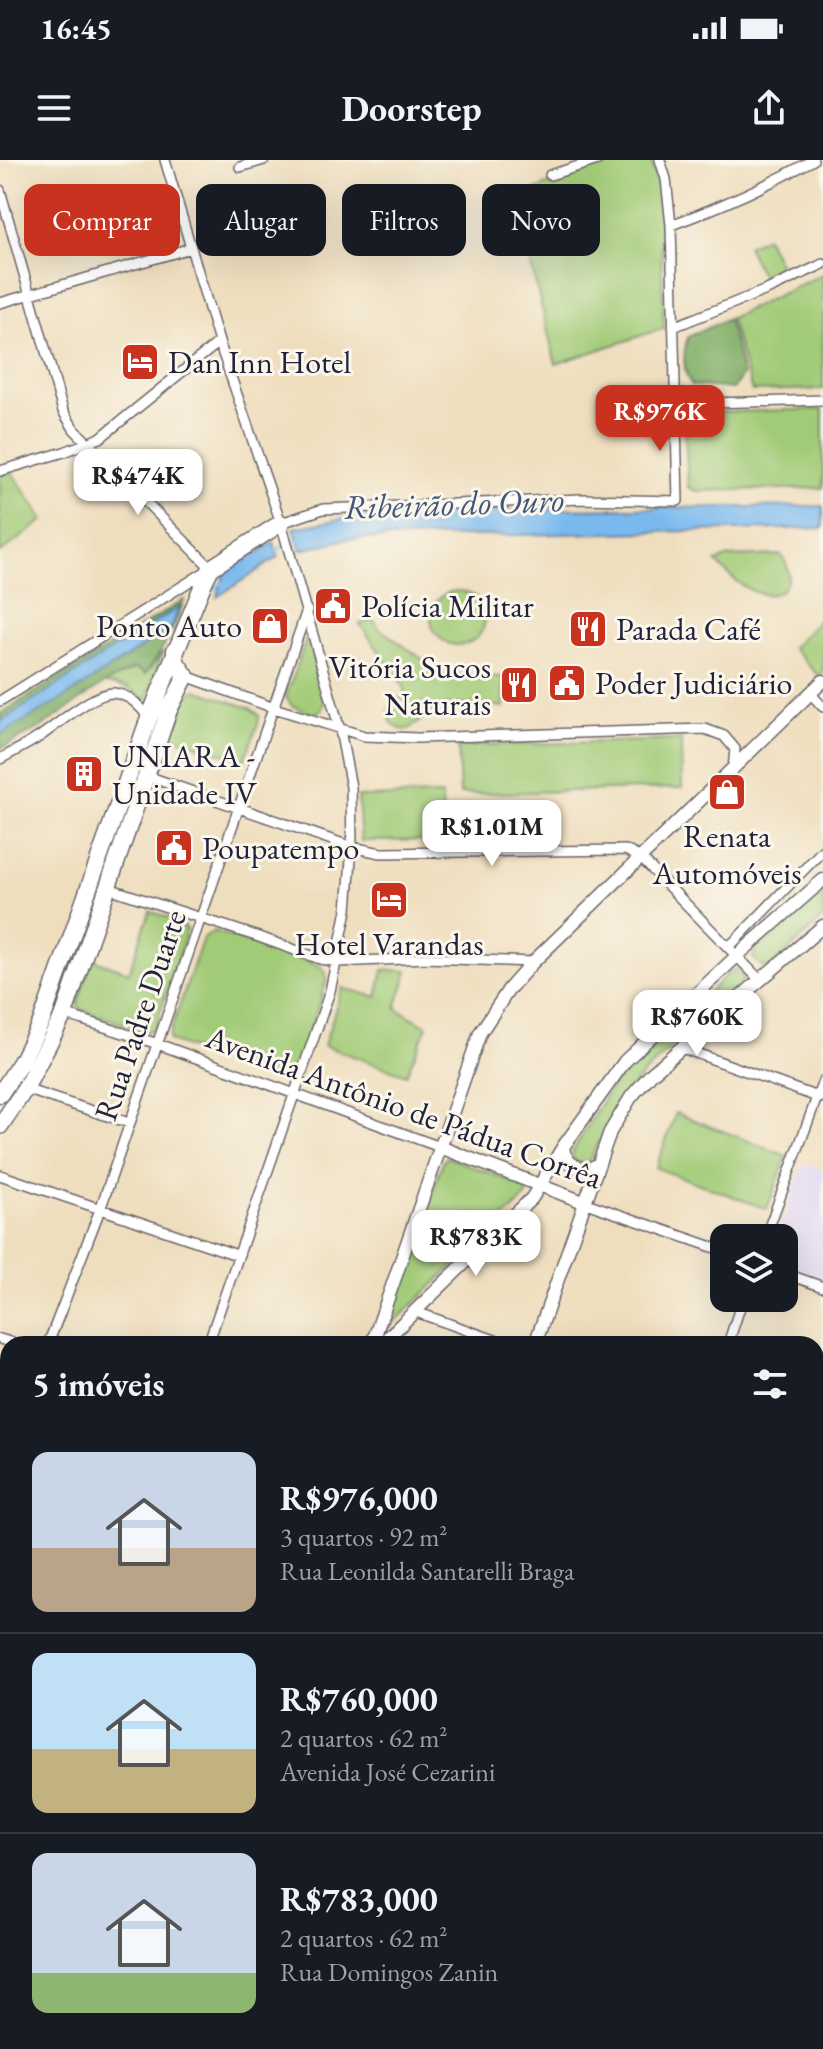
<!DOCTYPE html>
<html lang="pt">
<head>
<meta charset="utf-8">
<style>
	:root { --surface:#171b24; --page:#242831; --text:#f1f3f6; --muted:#9ea1a6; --line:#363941; --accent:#c8321e }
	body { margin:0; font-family:"EB Garamond",serif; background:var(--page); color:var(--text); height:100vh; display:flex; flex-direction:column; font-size:30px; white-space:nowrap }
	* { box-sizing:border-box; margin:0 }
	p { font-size:26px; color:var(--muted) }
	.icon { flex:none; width:44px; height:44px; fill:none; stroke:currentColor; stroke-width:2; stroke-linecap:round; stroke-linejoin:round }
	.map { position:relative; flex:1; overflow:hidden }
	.drawer { position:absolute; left:0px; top:1176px; width:824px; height:714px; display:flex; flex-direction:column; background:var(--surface); border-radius:24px 24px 0 0; box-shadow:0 8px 32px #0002 }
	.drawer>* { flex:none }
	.top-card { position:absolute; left:24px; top:24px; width:776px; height:72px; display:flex; gap:16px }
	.tools { position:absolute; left:710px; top:1064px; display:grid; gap:16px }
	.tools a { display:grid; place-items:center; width:88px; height:88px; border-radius:16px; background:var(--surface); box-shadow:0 8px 32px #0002; font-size:40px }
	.price { position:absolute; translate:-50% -68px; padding:0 18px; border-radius:16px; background:#fff; color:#222; font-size:26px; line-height:52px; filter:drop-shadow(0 2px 4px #0008) }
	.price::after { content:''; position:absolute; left:50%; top:48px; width:24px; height:18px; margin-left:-12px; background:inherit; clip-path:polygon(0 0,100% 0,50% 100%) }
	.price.selected { background:var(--accent); color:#fff }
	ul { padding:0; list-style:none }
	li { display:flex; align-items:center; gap:24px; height:200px; padding:0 32px }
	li+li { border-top:2px solid var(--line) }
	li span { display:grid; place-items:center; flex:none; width:224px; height:160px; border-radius:16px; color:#555 }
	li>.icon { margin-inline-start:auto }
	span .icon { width:96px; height:96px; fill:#fffc; stroke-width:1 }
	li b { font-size:34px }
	h2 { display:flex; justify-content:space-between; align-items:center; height:96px; padding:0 32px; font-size:34px }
	.tag { padding:0 28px; border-radius:16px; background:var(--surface); box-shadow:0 8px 32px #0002; font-size:28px; line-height:72px }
	.tag.selected { background:var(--accent); color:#fff }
	.status { display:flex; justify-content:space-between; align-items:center; height:56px; padding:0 40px; background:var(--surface); direction:ltr }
	.status svg { height:22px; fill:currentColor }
	header { display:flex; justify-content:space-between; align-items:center; height:104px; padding:0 32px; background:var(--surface); font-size:36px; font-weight:700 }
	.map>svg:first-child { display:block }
	.built { fill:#dfd5f5 }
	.green { fill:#a2cb77; stroke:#627659; stroke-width:2 }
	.forest { fill:#81af68; stroke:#526852; stroke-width:2 }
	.water { fill:#7ab9ee; stroke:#4e6e94; stroke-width:2 }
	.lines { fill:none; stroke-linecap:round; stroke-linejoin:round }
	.stream { stroke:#7ab9ee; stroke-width:3 }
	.minor-casing { stroke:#6a6469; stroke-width:12 }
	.tertiary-casing { stroke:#6a6469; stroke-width:15 }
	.primary-casing { stroke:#6a6469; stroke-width:19 }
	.minor { stroke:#fff; stroke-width:9 }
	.tertiary { stroke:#fff; stroke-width:12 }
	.primary { stroke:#fff; stroke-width:16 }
	.labels { text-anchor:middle; stroke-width:6; stroke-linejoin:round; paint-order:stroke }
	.poi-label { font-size:32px; fill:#22223b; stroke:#fbf7ec; text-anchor:start }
	.street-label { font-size:32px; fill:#22223b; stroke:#fbf7ec }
	.water-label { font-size:34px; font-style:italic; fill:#41577a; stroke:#fbf7ec }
</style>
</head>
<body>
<div class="status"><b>16:45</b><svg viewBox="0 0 49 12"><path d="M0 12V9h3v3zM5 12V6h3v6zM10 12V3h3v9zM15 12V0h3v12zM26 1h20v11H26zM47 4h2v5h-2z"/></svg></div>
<header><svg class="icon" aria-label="menu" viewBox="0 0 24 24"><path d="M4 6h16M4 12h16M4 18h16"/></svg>Doorstep<svg class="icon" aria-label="share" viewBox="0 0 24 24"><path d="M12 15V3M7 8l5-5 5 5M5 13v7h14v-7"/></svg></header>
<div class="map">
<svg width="823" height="1889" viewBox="0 0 823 1889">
	<rect width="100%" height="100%" fill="#fbf7ec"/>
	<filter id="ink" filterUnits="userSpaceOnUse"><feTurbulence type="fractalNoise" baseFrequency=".0125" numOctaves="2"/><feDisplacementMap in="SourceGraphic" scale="16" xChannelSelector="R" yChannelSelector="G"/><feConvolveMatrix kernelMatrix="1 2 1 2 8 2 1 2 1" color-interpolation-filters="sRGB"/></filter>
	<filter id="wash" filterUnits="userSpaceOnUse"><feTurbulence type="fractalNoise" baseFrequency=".006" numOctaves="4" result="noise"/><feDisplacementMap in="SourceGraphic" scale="32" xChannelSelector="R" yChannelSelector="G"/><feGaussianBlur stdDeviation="1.8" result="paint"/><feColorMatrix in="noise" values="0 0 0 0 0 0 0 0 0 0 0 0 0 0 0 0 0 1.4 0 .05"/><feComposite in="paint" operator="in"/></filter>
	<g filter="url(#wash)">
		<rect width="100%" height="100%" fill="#efdebe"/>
		<path class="built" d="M804 1003 823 1010V1118L784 1104V1078H777Z"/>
		<path class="green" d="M613 0H651L659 27 664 168 556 204 514 38Z
			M766 77 781 108 762 117 747 86Z
			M823 114V229L752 231 730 158Z
			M823 249V328L696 331 688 327 685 266 688 255 696 253Z
			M12 312 44 360 0 393V316Z
			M781 395C797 416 785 441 758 433 741 428 728 414 716 402L729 397Z
			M431 458a27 27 0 1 1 54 0a27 27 0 1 1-54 0Z
			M823 456V513L820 517 792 488Z
			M373 459 380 469 445 515 503 517 504 547C484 546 461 543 441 546 425 549 412 581 394 565 391 562 389 558 389 554 388 542 397 542 403 536L405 528 360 464Z
			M306 480 310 483 325 539 322 549 314 554 292 546 286 537Z
			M163 492 146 541 128 528 105 523 135 508 145 514Z
			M196 530 250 548 259 555 258 564 244 601 171 576 187 537Z
			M681 580 682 628 460 634 458 586Z
			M442 635 443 680 361 681 358 637Z
			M823 730V758L771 807 761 806 753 798 754 789Z
			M150 751 178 761 187 770 155 868 147 872 83 850 78 846V842L92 799 129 812Z
			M214 771 318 805 325 811 327 820 294 917 284 922 170 881 169 876 203 778Z
			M737 809 744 819 739 827 641 916 625 935 588 1002 580 1003 572 998 573 991 607 933 628 905 674 867 729 812Z
			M383 810 408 811 396 848 427 866 406 915 324 886 342 828 377 837Z
			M676 953 787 996 767 1049 656 1008Z
			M447 997 527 1027V1036L388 1168 443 1001Z"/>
		<path class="forest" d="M728 159 743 214 733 229 692 225C682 214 683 191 688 177Z
			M184 440C175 469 163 490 145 514L135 508 105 523 40 568 0 589V554Z"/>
		<path class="water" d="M823 346V368L347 379 301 390 294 368 368 354 544 349Z
			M274 382 278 397 217 437 225 413Z
			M179 447 171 468 69 535 0 575V562Z"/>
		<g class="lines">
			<path class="stream" d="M275 391 300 379
				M207 434 224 422"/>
		</g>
	</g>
	<g filter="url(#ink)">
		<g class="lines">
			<g class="minor-casing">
				<path id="minor" d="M165 0 219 182 281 363 340 570 351 627 352 687 347 750 330 831 208 1184
					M240 7 264 0
					M550 15 598 0
					M0 30 63 251 74 269 211 408 0 541
					M671 65C720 47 767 26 813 0
					M0 143 191 88
					M673 167 769 129 823 104
					M676 244 823 240
					M0 311 64 292 100 278 219 182
					M281 363 323 349 582 339 678 341 671 65 666 19 660 0
					M186 516 274 548 364 576 418 578 705 569 724 576 735 589 733 609
					M810 533 823 547
					M0 599C13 592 27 585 39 577 56 566 95 531 114 533 130 535 140 546 149 558
					M147 616 352 687 381 693 626 690 642 699 760 820
					M108 728 259 777 320 799 338 802 426 798 533 802
					M729 787 823 690
					M64 854 158 884 440 987
					M682 888 820 938
					M25 929 129 963
					M0 1015 237 1095
					M586 1043 724 1091
					M765 1078 823 921
					M784 1113 823 1127
					M416 1152 506 1184
					M0 1179 16 1184
					M48 1184 101 1047 307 450
					M728 1184 743 1138
					M816 1293 823 1295
					M0 1340 8 1314
					M816 1374 823 1354
					M816 1447 823 1449
					M0 1501 8 1504
					M0 1600 8 1603
					M816 1616 823 1618
					M0 1749 8 1752
					M816 1775 823 1777
					M0 1795 8 1773
					M816 1837 823 1817
					M816 1868 823 1870
					M373 1882 393 1889
					M475 1889 477 1882
					M630 1889 632 1882
					M797 1889 800 1882"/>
			</g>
			<g class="tertiary-casing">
				<path id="tertiary" d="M440 987 586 1043
					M563 987C565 1003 574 1006 587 1010L599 1004
					M372 1184 480 873 509 829 533 802 823 521
					M381 1184 532 1038 563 987 625 901 738 795 823 720
					M535 1184 610 972 631 937 651 914 823 766
					M127 1889 129 1882
					M285 1889 287 1882"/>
			</g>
			<g class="primary-casing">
				<path id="primary" d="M0 934 21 902 42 860 149 558 204 422 211 408 281 363
					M0 966 25 929 64 854 169 550 186 516 176 502 175 490"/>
			</g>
			<use href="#minor" class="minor"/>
			<use href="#tertiary" class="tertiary"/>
			<use href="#primary" class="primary"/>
		</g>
	</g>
	<defs>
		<g id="hotel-square" transform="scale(2)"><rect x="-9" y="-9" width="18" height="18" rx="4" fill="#c8321e" stroke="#fbf7ec"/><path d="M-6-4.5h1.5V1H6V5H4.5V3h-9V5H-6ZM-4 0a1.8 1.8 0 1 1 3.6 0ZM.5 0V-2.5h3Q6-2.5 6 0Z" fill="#fff"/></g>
		<g id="civic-square" transform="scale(2)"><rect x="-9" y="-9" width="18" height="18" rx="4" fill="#c8321e" stroke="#fbf7ec"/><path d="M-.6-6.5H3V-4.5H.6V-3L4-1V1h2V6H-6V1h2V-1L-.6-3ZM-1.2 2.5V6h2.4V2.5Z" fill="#fff"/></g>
		<g id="shop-square" transform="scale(2)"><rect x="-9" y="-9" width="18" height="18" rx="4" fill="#c8321e" stroke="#fbf7ec"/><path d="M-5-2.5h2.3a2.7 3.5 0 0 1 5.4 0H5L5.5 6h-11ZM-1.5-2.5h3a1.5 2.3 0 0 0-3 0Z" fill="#fff"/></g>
		<g id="restaurant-square" transform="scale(2)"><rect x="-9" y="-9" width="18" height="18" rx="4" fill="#c8321e" stroke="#fbf7ec"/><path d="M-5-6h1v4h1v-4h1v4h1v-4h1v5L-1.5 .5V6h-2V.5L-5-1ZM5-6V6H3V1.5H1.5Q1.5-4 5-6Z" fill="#fff"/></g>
		<g id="building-square" transform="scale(2)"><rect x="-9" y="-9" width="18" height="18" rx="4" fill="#c8321e" stroke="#fbf7ec"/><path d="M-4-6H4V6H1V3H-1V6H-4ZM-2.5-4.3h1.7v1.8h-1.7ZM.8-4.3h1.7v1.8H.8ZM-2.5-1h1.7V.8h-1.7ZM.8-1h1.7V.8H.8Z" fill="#fff"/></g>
	</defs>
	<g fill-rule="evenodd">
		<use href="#hotel-square" x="140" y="202"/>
		<use href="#civic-square" x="333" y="446"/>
		<use href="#shop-square" x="270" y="466"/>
		<use href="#restaurant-square" x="588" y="469"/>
		<use href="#civic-square" x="567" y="523"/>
		<use href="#restaurant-square" x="519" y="525"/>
		<use href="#building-square" x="84" y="614"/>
		<use href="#shop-square" x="727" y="632"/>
		<use href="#civic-square" x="174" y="688"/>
		<use href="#hotel-square" x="389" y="740"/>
	</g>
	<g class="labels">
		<g class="poi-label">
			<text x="168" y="213">Dan Inn Hotel</text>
			<text x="361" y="457">Polícia Militar</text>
			<text x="242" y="477" text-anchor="end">Ponto Auto</text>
			<text x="616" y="480">Parada Café</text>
			<text x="491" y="518" text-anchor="end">Vitória Sucos<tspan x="491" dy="37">Naturais</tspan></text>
			<text x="595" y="534">Poder Judiciário</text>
			<text x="112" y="607">UNIARA -<tspan x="112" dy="37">Unidade IV</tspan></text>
			<text x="727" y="687" text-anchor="middle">Renata<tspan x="727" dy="37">Automóveis</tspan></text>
			<text x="202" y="699">Poupatempo</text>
			<text x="389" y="795" text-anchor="middle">Hotel Varandas</text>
		</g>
		<g class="street-label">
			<text transform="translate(140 855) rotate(-71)" y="11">Rua Padre Duarte</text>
			<text transform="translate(404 947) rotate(20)" y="11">Avenida Antônio de Pádua Corrêa</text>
		</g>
		<g class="water-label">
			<text transform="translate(454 343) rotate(-2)" y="12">Ribeirão do Ouro</text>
		</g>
	</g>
</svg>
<div class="tools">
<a><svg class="icon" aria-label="layers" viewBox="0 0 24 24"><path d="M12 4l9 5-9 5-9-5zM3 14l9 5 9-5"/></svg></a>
</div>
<b class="price selected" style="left:660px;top:293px">R$976K</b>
<b class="price" style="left:138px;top:357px">R$474K</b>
<b class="price" style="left:492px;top:708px">R$1.01M</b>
<b class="price" style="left:697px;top:898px">R$760K</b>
<b class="price" style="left:476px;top:1118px">R$783K</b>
<div class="top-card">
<a class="tag selected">Comprar</a>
<a class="tag">Alugar</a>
<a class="tag">Filtros</a>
<a class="tag">Novo</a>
</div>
<section class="drawer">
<h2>5 imóveis<svg class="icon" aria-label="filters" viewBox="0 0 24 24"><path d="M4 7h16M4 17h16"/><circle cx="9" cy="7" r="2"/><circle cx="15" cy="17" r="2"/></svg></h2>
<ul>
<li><span style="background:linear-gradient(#c9d6e8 60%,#b9a48a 0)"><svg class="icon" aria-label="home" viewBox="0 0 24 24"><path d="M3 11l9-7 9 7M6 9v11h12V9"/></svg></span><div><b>R$976,000</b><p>3 quartos · 92 m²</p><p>Rua Leonilda Santarelli Braga</p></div></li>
<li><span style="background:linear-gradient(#bfe0f5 60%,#c2b280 0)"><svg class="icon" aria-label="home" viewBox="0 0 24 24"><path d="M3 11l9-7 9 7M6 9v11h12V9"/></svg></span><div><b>R$760,000</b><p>2 quartos · 62 m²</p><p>Avenida José Cezarini</p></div></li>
<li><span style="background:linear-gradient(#c9d6e8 75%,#8fb573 0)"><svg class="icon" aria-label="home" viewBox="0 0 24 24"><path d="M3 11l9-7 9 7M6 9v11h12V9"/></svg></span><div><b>R$783,000</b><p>2 quartos · 62 m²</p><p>Rua Domingos Zanin</p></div></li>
</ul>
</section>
</div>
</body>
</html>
